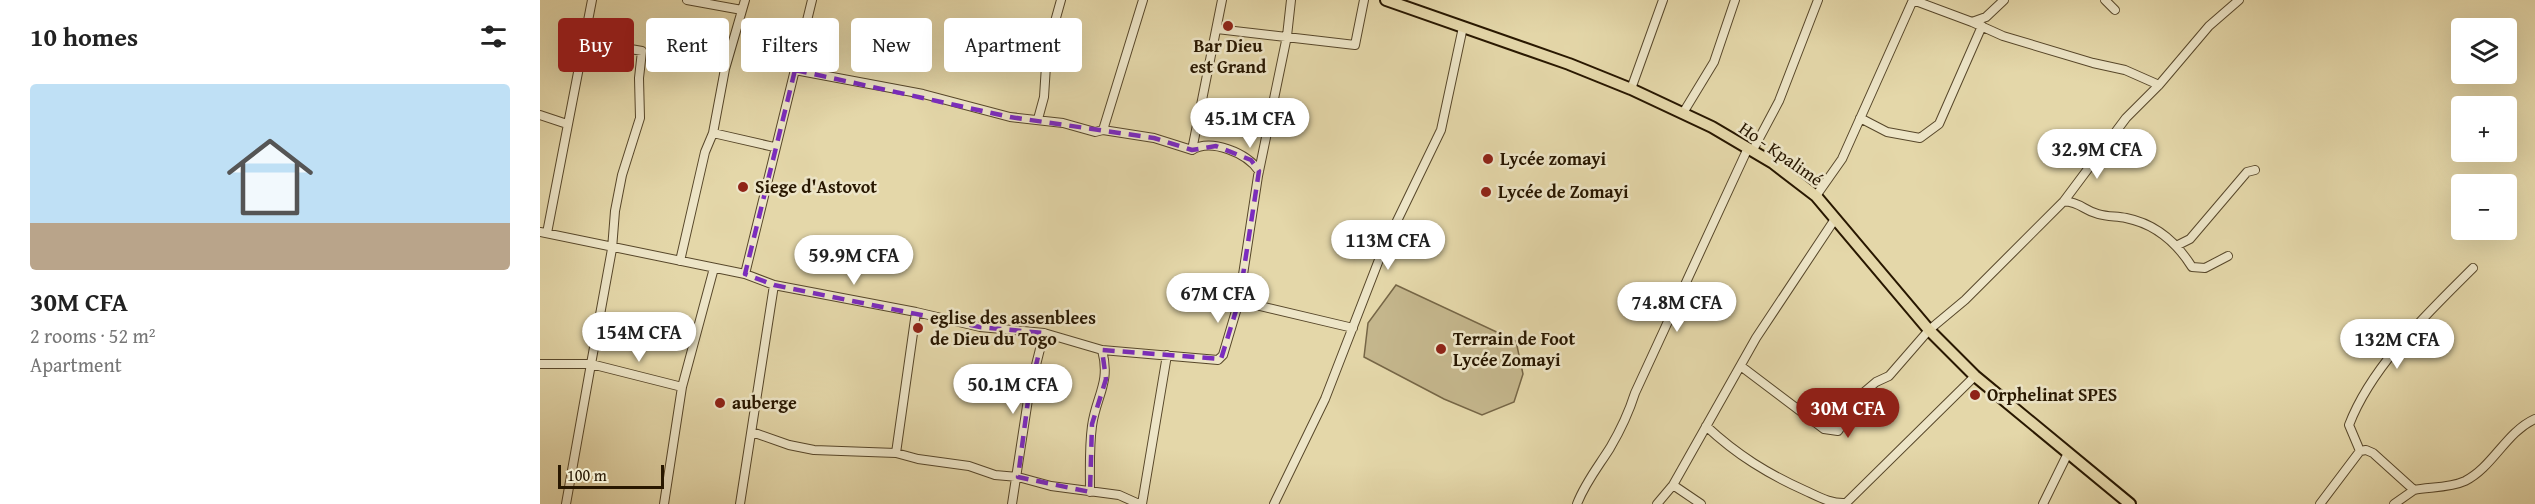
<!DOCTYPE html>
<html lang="en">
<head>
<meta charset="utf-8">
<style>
	:root { --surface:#fff; --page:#f2f2f2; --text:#222; --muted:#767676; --accent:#8f2418 }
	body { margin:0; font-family:"Gentium Book Plus",serif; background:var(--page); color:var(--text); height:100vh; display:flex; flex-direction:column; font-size:22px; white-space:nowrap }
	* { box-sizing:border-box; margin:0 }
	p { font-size:20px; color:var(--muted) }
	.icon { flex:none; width:33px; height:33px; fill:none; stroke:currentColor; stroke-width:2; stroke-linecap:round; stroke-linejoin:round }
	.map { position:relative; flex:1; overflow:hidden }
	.side { display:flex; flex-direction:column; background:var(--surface); width:540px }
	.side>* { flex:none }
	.top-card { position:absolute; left:18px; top:18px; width:570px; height:54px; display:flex; gap:12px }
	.fabs { position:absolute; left:1911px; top:18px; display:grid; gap:12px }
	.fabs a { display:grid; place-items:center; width:66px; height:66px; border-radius:6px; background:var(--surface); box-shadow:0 6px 24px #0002; font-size:30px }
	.scale { position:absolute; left:18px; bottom:15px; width:106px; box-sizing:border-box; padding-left:6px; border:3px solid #281700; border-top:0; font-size:16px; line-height:21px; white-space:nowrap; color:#281700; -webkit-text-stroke:4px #ede5c7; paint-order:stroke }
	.price { position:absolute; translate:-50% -51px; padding:0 14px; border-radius:21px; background:#fff; color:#222; font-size:20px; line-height:39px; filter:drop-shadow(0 2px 3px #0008) }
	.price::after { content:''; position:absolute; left:50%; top:36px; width:18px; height:14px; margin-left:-9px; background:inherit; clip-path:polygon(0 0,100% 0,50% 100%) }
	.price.current { background:var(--accent); color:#fff }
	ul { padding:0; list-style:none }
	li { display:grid; align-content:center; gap:12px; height:318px; padding:0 30px }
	li span { display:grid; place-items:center; height:186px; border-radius:6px; color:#555 }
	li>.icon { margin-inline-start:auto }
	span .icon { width:108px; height:108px; fill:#fffc; stroke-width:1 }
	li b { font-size:26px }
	h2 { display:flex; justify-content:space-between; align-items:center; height:72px; padding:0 30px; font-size:26px }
	.pill { padding:0 21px; border-radius:6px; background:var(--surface); box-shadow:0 6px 24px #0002; font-size:21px; line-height:54px }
	.pill.current { background:var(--accent); color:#fff }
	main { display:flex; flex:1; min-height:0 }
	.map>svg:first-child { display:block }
	.green { fill:#c4b68c; stroke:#766646; stroke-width:1.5 }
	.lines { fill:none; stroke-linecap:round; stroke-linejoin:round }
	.minor-casing { stroke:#57472a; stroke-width:10 }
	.major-casing { stroke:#281700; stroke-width:14 }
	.minor { stroke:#ede5c7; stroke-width:8 }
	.major { stroke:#e4d7a9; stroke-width:10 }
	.marked { fill:none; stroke:#7b2cbf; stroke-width:4.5; stroke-dasharray:12 8; stroke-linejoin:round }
	.poi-dot { fill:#8f2418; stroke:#ede5c7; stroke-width:2 }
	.labels { text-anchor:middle; stroke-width:5; stroke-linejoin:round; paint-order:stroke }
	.poi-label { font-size:18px; font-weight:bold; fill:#281700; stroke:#ede5c7; text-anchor:start }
	.street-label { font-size:18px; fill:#281700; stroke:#ede5c7 }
</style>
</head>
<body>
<main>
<section class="side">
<h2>10 homes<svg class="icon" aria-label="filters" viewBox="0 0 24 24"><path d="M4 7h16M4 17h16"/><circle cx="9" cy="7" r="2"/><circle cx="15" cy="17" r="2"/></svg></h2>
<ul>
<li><span style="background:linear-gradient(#bfe0f5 75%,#b9a48a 0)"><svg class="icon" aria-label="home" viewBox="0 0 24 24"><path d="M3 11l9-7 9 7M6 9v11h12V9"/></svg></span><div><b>30M CFA</b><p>2 rooms · 52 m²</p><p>Apartment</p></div></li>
</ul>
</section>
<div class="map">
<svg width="1995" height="504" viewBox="0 0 1995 504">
	<rect width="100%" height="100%" fill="#e4d7a9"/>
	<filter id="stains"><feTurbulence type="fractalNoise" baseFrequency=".00333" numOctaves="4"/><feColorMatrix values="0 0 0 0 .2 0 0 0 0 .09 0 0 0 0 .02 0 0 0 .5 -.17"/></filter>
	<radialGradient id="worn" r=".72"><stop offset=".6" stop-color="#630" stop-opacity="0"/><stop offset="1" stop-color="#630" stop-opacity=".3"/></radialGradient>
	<path class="green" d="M856 285 976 341 983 374 974 402 942 415 904 399 824 357 828 323Z"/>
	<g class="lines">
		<g class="minor-casing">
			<path id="minor" d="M147 0 202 10
				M1373 0 1432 22 1446 17 1464 0
				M1565 0 1575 10
				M1432 22 1463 36 1553 63 1585 70 1619 85
				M677 29 815 45 824 0
				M255 70 383 94 470 117 523 123 555 132 563 130 614 138 652 150C671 138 707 153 719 171
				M1091 89 1123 0
				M1143 113 1174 62 1195 0
				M0 115 27 124
				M1320 118 1347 132 1380 138 1399 124 1442 26
				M498 119 504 97 507 50 521 0
				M563 130 603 0
				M173 133 234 147
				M652 150 682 0
				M1213 150 1239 101 1278 0
				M1276 196 1302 159 1373 0
				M1524 201C1542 203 1543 210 1558 214 1568 217 1577 216 1586 218 1616 224 1637 243 1652 267L1665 268 1688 256
				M0 232 205 274 234 285 376 312 440 327 504 333 562 350 678 360 683 355 699 301 718 176 747 36 751 0
				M7 233 52 0
				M1638 245 1650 239 1707 172 1715 170
				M140 261 165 152 173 133 185 69 205 0
				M205 274 272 0
				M699 301 813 328
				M0 364H51L72 249 75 211 82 175 100 118 99 78 102 51 45 41
				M1202 367 1284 429 1298 431 1323 393 1336 382 1349 376 1389 330 1425 300 1524 201 1586 118 1619 85 1669 26 1699 0
				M1166 426C1197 455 1228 474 1266 491 1279 497 1291 504 1306 503L1435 376
				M212 432 249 445 274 450 356 453 378 459 429 466 455 475 478 477 511 486 579 495 599 504
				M1820 451 1826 450 1833 453 1874 490 1854 504
				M356 453 376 312
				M1133 485 1161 504
				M1874 490C1889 487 1910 488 1925 481 1953 467 1966 432 1995 419
				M550 492C550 470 549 448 552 426 556 396 571 383 562 350
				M26 504 51 364 142 387
				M124 504 142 387 174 268
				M200 504 234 285
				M472 504 489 393 504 333
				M602 504 627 355
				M734 504 785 399 842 252 901 130 923 27
				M1037 504C1045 483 1058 467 1070 448 1080 431 1089 412 1095 393L1208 148
				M1117 504 1133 485 1216 338 1295 219
				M1503 504 1528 453
				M1780 504 1820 451 1809 425C1832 365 1888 313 1933 268"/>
		</g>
		<g class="major-casing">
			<path id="major" d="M846 0 1029 64 1091 89 1172 127 1233 163 1276 196 1389 330 1435 376 1590 504"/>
		</g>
		<use href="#minor" class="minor"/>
		<use href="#major" class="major"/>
	</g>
	<path class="marked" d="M255 70 470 117 614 138 652 150 676 146 711 160 719 171 699 301 681 359 562 350 566 379 552 424 550 492 478 477 489 393 504 333 440 327 234 285 205 274Z"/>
	<g class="poi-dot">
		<circle cx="688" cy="26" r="6"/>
		<circle cx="948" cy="159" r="6"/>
		<circle cx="203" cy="187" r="6"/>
		<circle cx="946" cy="192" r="6"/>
		<circle cx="378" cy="328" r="6"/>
		<circle cx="901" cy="349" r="6"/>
		<circle cx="1435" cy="395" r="6"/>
		<circle cx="180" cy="403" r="6"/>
	</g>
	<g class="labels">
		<g class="poi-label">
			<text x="688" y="52" text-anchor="middle">Bar Dieu<tspan x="688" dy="21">est Grand</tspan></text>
			<text x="960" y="165">Lycée zomayi</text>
			<text x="215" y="193">Siege d'Astovot</text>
			<text x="958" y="198">Lycée de Zomayi</text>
			<text x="390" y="324">eglise des assenblees<tspan x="390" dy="21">de Dieu du Togo</tspan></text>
			<text x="913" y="345">Terrain de Foot<tspan x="913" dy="21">Lycée Zomayi</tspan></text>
			<text x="1447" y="401">Orphelinat SPES</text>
			<text x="192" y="409">auberge</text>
		</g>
		<g class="street-label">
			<text transform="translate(1241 154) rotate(35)" y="6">Ho - Kpalimé</text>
		</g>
	</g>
	<rect width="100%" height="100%" filter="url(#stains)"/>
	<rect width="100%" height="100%" fill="url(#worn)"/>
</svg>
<div class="fabs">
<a><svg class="icon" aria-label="layers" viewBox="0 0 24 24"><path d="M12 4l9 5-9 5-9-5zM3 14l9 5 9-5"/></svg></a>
<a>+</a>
<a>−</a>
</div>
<div class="scale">100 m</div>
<b class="price" style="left:710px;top:149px">45.1M CFA</b>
<b class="price" style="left:1557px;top:180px">32.9M CFA</b>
<b class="price" style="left:848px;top:271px">113M CFA</b>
<b class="price" style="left:314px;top:286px">59.9M CFA</b>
<b class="price" style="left:678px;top:324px">67M CFA</b>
<b class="price" style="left:1137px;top:333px">74.8M CFA</b>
<b class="price" style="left:99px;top:363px">154M CFA</b>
<b class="price" style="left:1857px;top:370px">132M CFA</b>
<b class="price" style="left:473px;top:415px">50.1M CFA</b>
<b class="price current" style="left:1308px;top:439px">30M CFA</b>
<div class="top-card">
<a class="pill current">Buy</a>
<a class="pill">Rent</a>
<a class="pill">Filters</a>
<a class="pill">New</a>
<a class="pill">Apartment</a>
</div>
</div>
</main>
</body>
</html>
